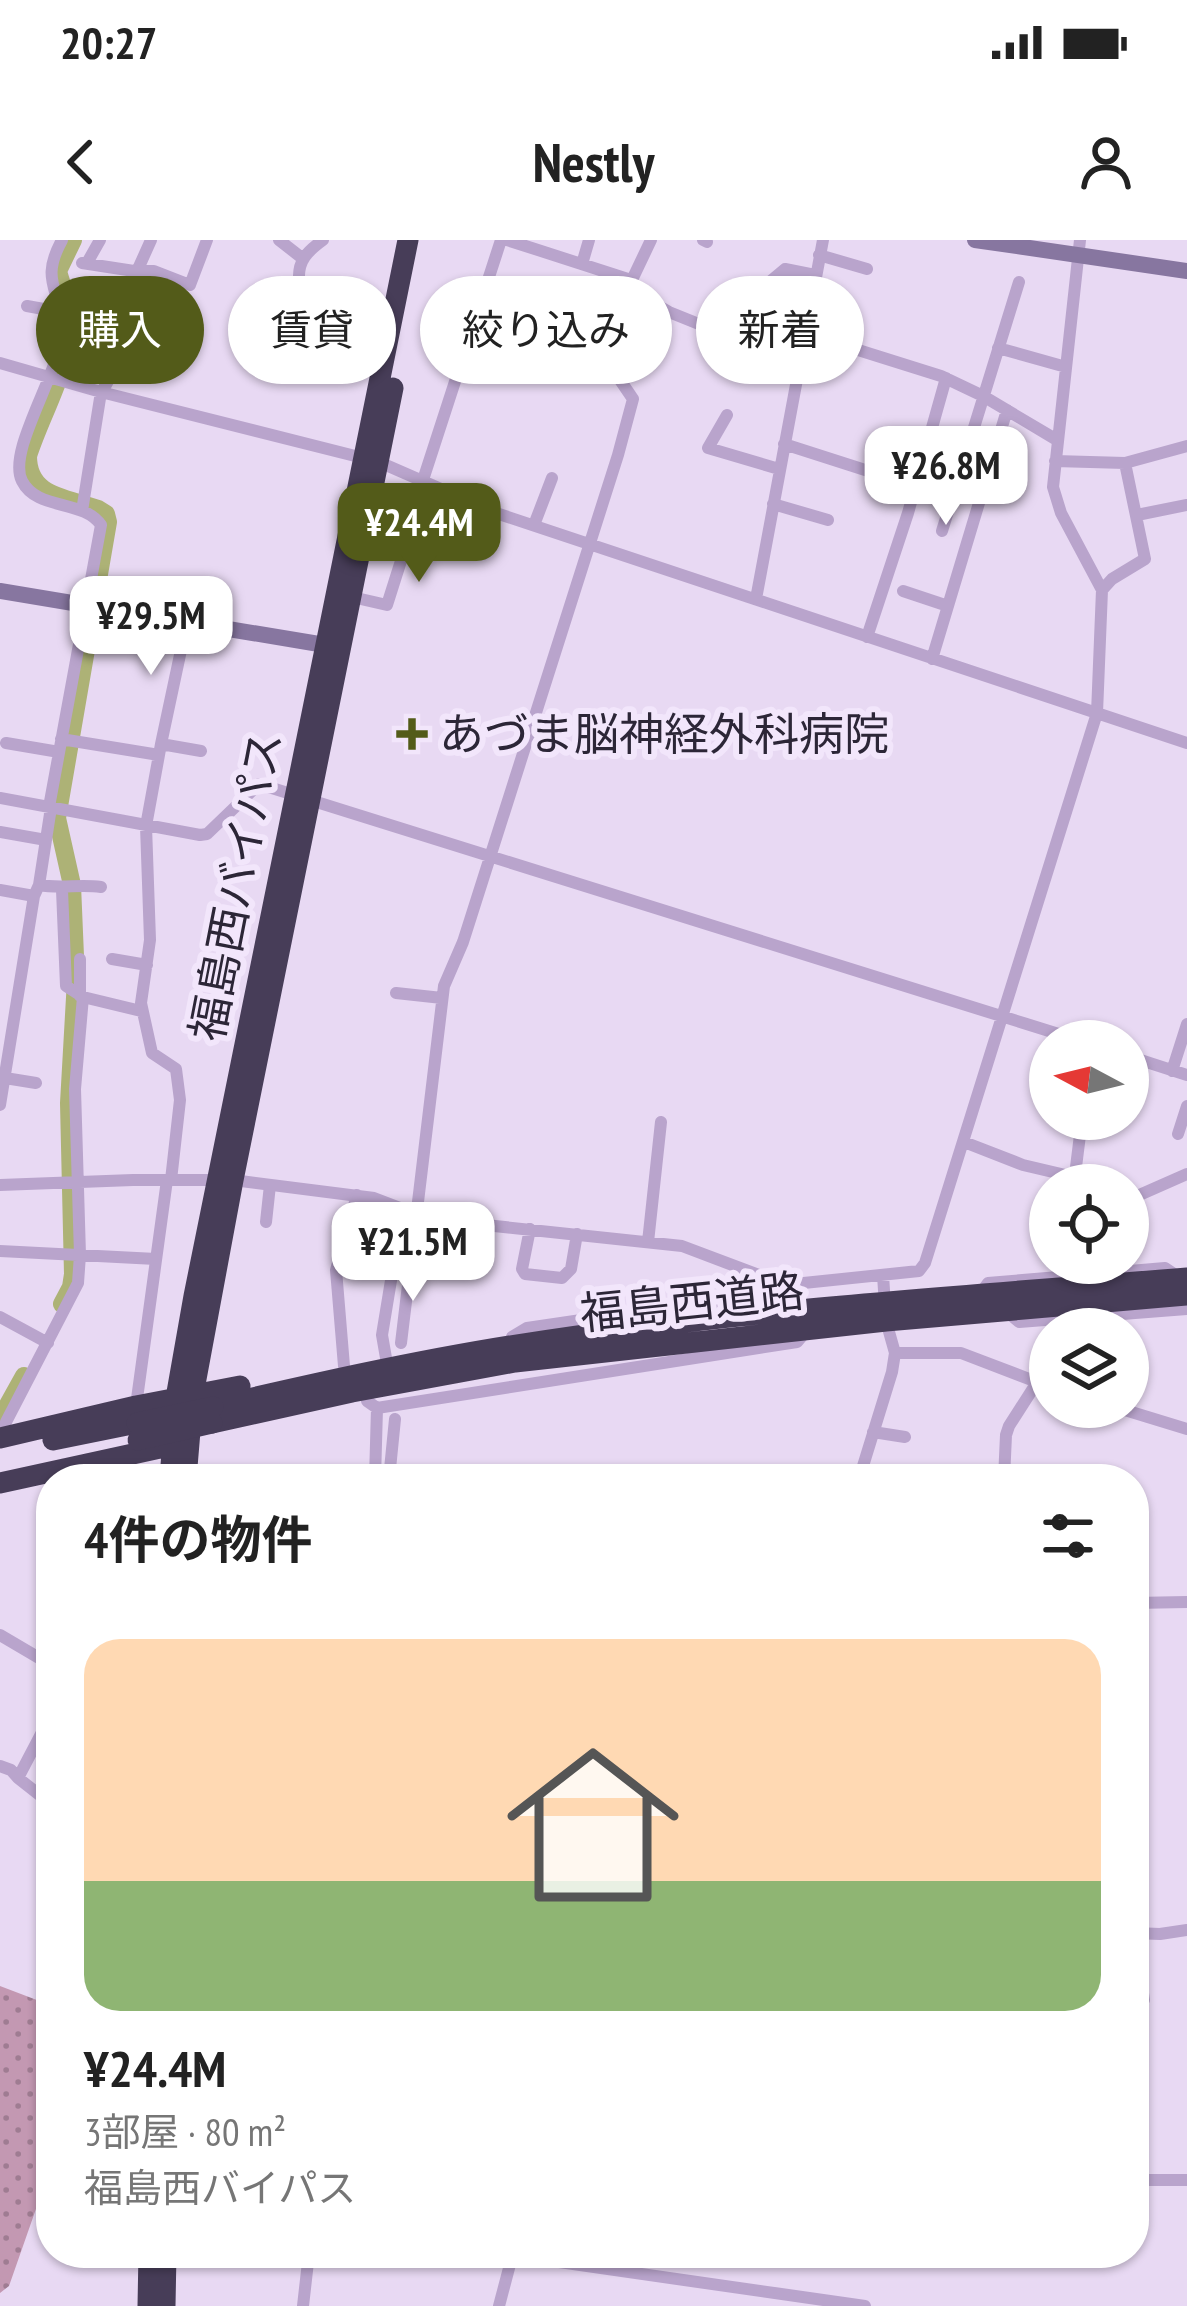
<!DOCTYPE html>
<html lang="ja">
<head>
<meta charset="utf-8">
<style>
	:root { --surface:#fff; --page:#f2f2f2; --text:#222; --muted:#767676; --line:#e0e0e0; --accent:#535b19 }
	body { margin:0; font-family:"PT Sans Narrow","Noto Sans JP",sans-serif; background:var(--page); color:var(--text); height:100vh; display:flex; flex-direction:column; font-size:45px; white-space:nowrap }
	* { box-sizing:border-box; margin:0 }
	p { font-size:39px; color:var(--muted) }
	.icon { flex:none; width:66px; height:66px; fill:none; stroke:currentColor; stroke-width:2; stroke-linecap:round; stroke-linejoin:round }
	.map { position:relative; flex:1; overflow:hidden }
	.panel { position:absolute; left:36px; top:1224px; width:1113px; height:804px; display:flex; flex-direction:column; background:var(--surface); border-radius:48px; box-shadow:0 3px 9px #0004 }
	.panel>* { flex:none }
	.banner { position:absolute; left:36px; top:36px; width:1116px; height:108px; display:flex; gap:24px }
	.needle { width:78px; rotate:277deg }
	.controls { position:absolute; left:1029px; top:780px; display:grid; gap:24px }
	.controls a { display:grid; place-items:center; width:120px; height:120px; border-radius:50%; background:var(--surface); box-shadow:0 3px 9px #0004; font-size:60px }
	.price { position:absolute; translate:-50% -102px; padding:0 27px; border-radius:24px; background:#fff; color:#222; font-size:39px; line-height:78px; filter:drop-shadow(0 3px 6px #0008) }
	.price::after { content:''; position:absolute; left:50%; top:72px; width:36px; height:27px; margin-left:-18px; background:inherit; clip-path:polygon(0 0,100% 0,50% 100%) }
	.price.selected { background:var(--accent); color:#fff }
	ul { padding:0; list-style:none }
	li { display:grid; align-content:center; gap:24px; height:636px; padding:0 48px }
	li+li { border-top:3px solid var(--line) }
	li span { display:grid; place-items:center; height:372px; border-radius:36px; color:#555 }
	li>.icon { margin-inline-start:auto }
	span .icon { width:216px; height:216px; fill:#fffc; stroke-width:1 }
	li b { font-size:51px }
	h2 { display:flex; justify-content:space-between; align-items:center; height:144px; padding:0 48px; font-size:51px }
	.pill { padding:0 42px; border-radius:54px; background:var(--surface); box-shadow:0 3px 9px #0004; font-size:42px; line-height:108px }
	.pill.selected { background:var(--accent); color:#fff }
	.status { display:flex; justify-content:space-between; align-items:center; height:84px; padding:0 60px; background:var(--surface); direction:ltr }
	.status svg { height:33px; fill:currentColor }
	header { display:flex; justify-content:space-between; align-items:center; height:156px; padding:0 48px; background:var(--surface); font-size:54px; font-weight:700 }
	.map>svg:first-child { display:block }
	.grass { fill:url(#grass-dots) }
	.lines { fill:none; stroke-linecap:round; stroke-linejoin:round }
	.river { stroke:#adb276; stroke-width:18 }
	.street { stroke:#b9a4cc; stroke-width:12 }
	.secondary { stroke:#8776a0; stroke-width:16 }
	.highway { stroke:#473d58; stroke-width:21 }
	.highway-bridge { stroke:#473d58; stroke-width:21 }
	.poi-dot { fill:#535b19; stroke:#f2e6fb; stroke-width:4.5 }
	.labels { text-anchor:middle; stroke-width:12; stroke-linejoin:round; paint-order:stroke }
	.poi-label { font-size:45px; fill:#2c2637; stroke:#f2e6fb; text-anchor:start }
	.street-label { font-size:45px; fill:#2c2637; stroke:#f2e6fb }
</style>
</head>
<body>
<div class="status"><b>20:27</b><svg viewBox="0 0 49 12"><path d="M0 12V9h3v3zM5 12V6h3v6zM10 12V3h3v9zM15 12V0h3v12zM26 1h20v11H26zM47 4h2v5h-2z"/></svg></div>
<header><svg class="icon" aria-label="back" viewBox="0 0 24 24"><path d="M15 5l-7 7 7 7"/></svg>Nestly<svg class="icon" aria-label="person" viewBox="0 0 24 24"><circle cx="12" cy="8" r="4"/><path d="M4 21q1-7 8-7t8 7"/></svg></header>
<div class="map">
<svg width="1187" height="2066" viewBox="0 0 1187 2066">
	<defs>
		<pattern id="grass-dots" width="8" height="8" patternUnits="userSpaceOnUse" patternTransform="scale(3)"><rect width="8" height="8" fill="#c398b2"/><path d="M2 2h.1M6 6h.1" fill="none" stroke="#9f7c92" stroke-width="1.8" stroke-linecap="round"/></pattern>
	</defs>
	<rect width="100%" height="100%" fill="#e8d9f3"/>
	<path class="grass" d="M51 1737V1926L9 2046 0 2053V1746L42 1762Z"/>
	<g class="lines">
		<path class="river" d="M62 1064 71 1047 73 1034 69 863 76 740 72 645 57 578 108 282 106 274 98 269C66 257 28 257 28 216 42 172 72 125 70 78 69 61 62 47 58 31L73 0
			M0 1179 24 1136"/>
		<path class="street" d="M279 0 302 18
			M323 0C308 11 298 20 299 39 300 89 352 87 390 92
			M507 0 631 40
			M703 0 707 2
			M819 15 867 29
			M82 23 134 31H154L190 45 207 0
			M87 23 100 0
			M582 24 589 0
			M138 29 151 0
			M627 48 669 72 736 99 747 101 759 96 802 105
			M759 51 785 29 815 35
			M126 63 173 82
			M27 66 60 72
			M98 78 123 83
			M804 93 941 136 983 156 1057 200
			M998 108 1066 127
			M0 123 101 152 379 222 496 273 1187 503
			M727 175 708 208 779 229
			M784 204 915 246
			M1055 221 1125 223 1187 206
			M423 240 501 0
			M773 264 828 280
			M82 271 101 152C128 118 118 68 134 31
			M1137 275 1187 265
			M534 285 552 238
			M942 291 1019 42
			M478 301 496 273
			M1102 350 1112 339 1145 319 1125 223
			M903 351 948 366
			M352 357 387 365 426 242
			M756 359 823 0
			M867 397 908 273 946 138
			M932 419 1007 170
			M61 499 159 515
			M6 503 59 512
			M161 504 187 382
			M0 558 200 595 207 594 259 544 1081 801
			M0 592 46 600
			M39 645C61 649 79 644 101 647
			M0 650 34 656 0 865
			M62 650 66 746 83 757
			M34 656 39 645 50 574 49 567 101 285C83 259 37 271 22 241 6 210 63 128 62 89 61 48 39 42 62 0
			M80 719V756
			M112 719 147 725
			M396 753 442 758
			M1128 816 1187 835
			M1172 831 1187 784
			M5 838 36 843
			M1178 894 1187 866
			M964 902 1023 925 1074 937
			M171 940 180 860 176 829 152 813 141 763 150 700 146 586 161 504 201 511
			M1074 943 1082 879
			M0 945 133 940H233L374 958 416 974 448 981 682 1006 780 1043 794 1044 919 1031 925 1023 1097 473 1102 350 1061 273 1053 247 1080 0
			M1128 960 1187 934
			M266 982 270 945
			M530 989 522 1029 525 1034 562 1038 571 1029 577 994
			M648 1002 661 882
			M0 1011 156 1019
			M883 1035 886 1081 895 1113H961L1050 1147
			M980 1054 988 1043 1165 1028 1177 1036
			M1007 1072 1019 1082 1187 1069
			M0 1077 48 1103
			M512 1097 527 1088 649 1070 754 1062 768 1063 774 1068
			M401 1103 444 746 463 702 618 215 633 159 601 112V105L651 0
			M386 1118 382 1095 398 998 402 993 414 990
			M344 1126 336 1030 357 955
			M367 1161 377 1168 375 1239
			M136 1166 167 940
			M1115 1167 1187 1189
			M377 1168 797 1102 808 1089
			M873 1192 905 1197
			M1 1198 6 1182 78 1043 80 1015 75 849 83 757 141 771
			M389 1239 395 1179
			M859 1239 892 1132 895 1113
			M1004 1239 1006 1195 1009 1186 1050 1122
			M1134 1363 1187 1362
			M0 1395 51 1425
			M0 1526 11 1530 18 1538 51 1475
			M18 1538 51 1564
			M1144 1760 1134 1693 1160 1694 1187 1690
			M1144 1940H1187
			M285 2013 308 2019
			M496 2013 865 2066
			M303 2066 309 2013
			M499 2066 513 2013"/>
		<path class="secondary" d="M975 0 1187 31
			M0 351 337 407"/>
		<path class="highway" d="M213 1167C313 1144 414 1121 516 1105 738 1070 963 1056 1187 1038
			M212 1183 352 1152 515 1122 886 1081 1187 1055
			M0 1198 136 1166 240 1146
			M53 1200 137 1183
			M170 1239 176 1158 194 1056 408 0
			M186 1239 193 1155 233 940 393 148
			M0 1243 183 1203
			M148 2066 149 2013
			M165 2066 166 2013"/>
		<path class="highway-bridge" d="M137 1183 213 1167
			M138 1200 212 1183"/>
	</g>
	<path class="poi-dot" d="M406 476h12v12h12v12h-12v12h-12v-12h-12v-12h12z"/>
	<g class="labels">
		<g class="poi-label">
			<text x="439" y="510">あづま脳神経外科病院</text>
		</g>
		<g class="street-label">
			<text transform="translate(236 646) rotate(-79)" y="16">福島西バイパス</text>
			<text transform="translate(692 1062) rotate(-6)" y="16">福島西道路</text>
		</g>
	</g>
</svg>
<div class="controls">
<a><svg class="needle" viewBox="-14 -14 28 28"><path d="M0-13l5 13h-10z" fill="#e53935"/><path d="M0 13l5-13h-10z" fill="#767676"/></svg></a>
<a><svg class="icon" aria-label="locate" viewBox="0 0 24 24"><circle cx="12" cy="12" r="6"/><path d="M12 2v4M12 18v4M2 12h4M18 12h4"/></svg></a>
<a><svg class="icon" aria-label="layers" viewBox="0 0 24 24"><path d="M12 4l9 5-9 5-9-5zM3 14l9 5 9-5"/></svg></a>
</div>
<b class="price" style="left:946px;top:288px">¥26.8M</b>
<b class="price selected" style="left:419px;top:345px">¥24.4M</b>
<b class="price" style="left:151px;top:438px">¥29.5M</b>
<b class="price" style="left:413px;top:1064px">¥21.5M</b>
<div class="banner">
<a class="pill selected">購入</a>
<a class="pill">賃貸</a>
<a class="pill">絞り込み</a>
<a class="pill">新着</a>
</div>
<section class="panel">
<h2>4件の物件<svg class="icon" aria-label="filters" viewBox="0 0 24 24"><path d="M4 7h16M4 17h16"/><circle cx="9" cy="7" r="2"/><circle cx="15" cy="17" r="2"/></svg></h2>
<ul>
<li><span style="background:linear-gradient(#ffd9b3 65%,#8fb573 0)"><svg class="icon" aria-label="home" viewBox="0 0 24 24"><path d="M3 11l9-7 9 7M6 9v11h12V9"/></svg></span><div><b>¥24.4M</b><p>3部屋 · 80 m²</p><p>福島西バイパス</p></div></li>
</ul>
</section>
</div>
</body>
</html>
